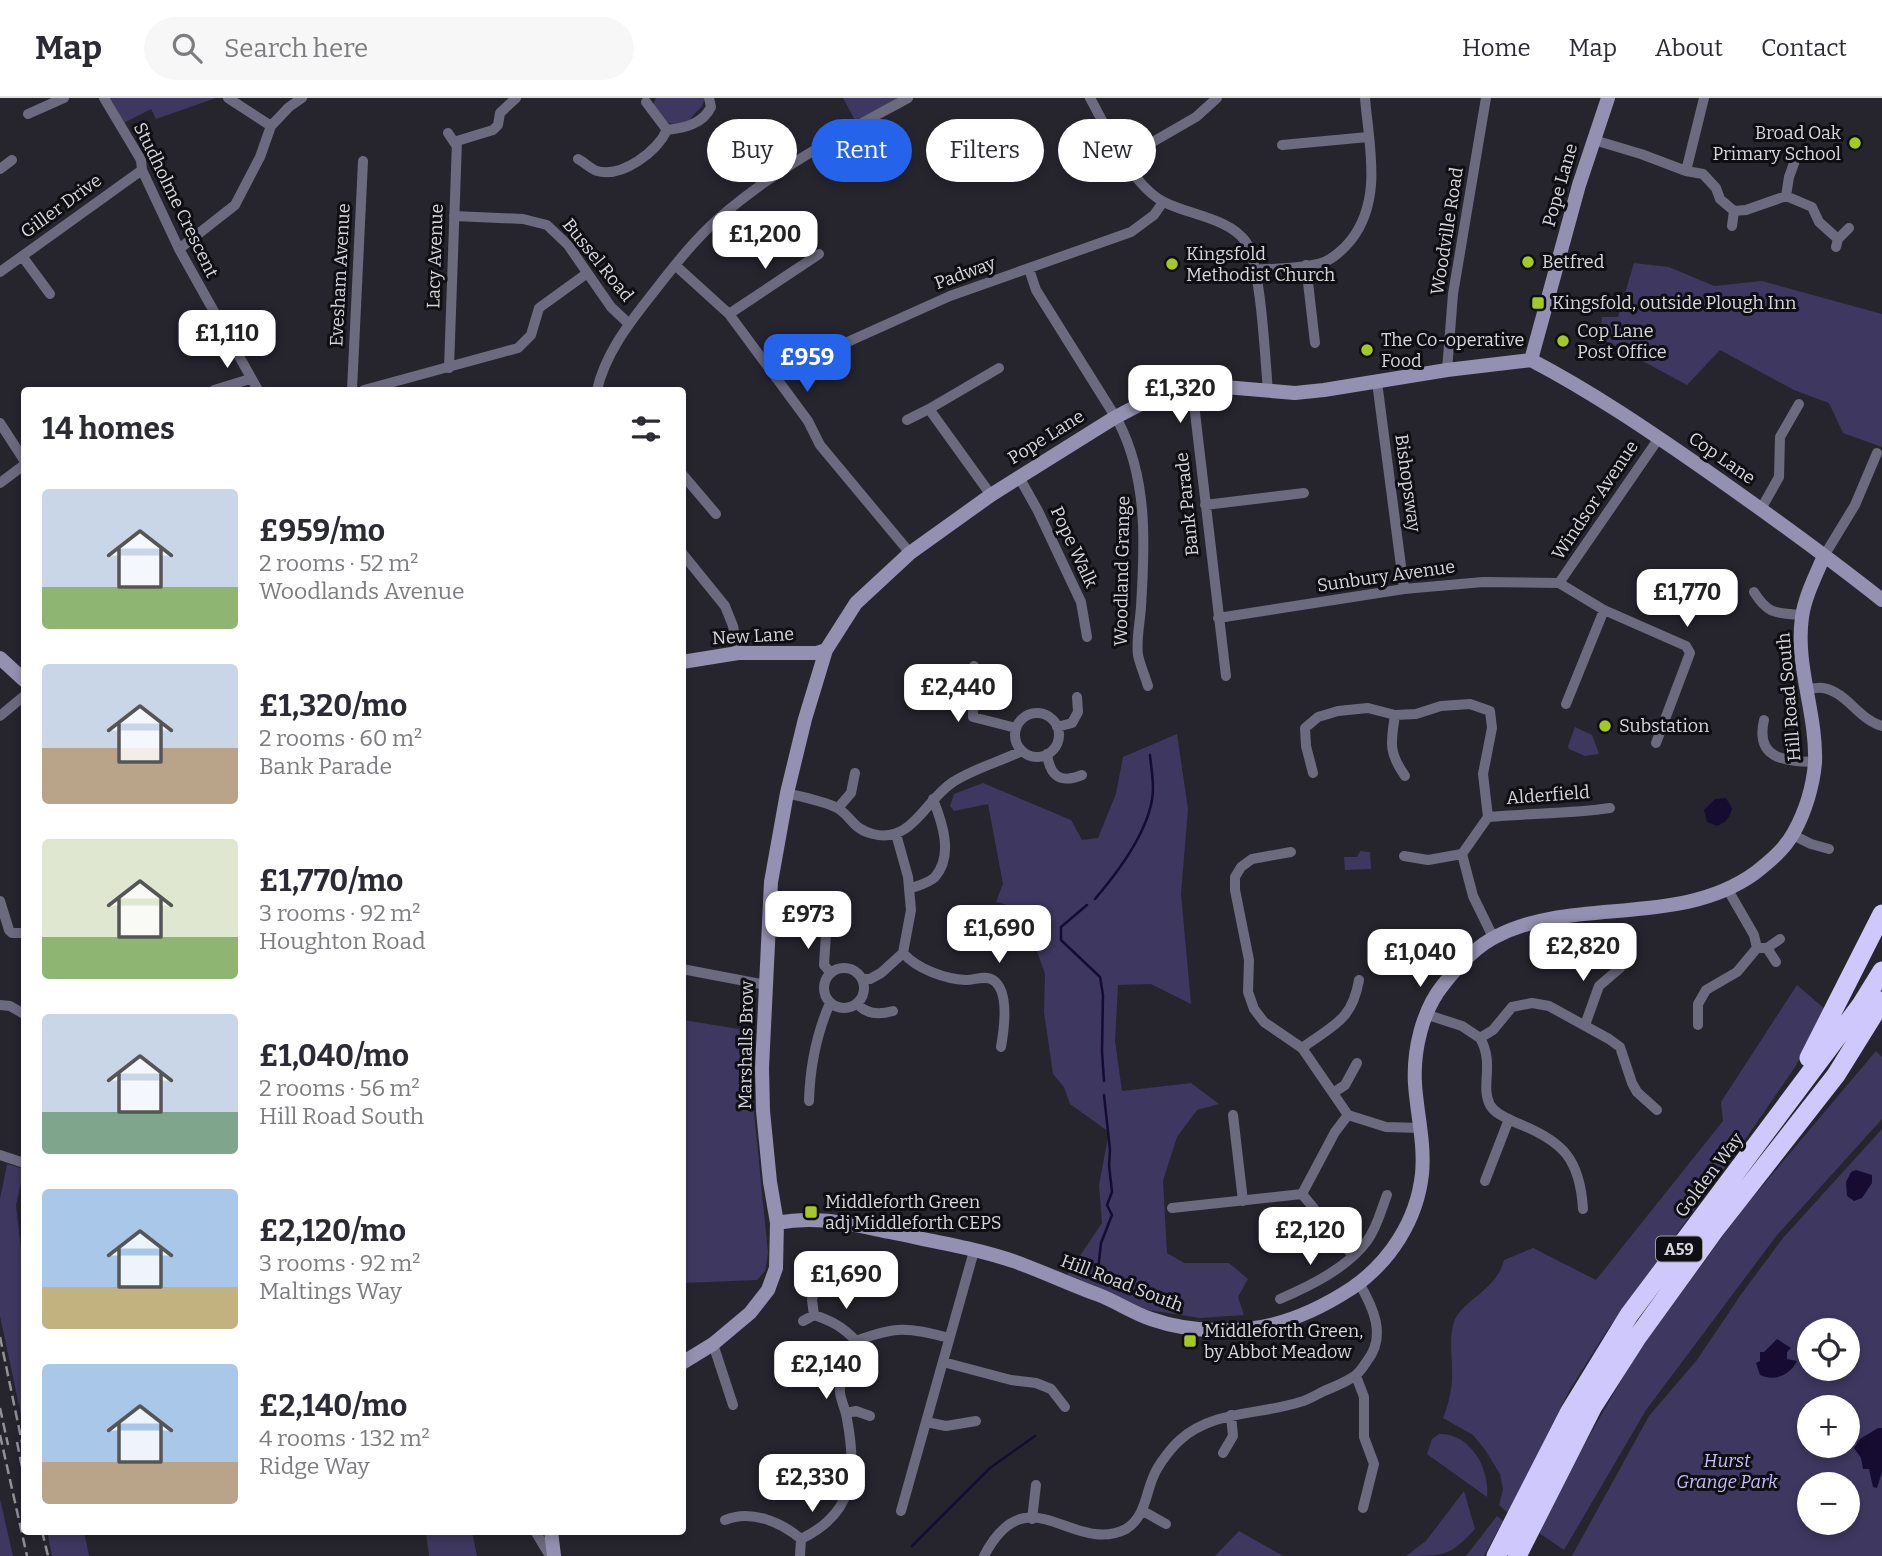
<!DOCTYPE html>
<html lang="en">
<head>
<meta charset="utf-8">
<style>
	:root { --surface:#fff; --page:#f7f7f7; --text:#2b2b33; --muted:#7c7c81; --line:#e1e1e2; --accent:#2563eb }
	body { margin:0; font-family:Bitter,serif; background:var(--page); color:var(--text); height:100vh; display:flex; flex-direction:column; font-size:26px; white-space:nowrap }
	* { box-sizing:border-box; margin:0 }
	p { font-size:23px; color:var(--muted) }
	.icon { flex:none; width:38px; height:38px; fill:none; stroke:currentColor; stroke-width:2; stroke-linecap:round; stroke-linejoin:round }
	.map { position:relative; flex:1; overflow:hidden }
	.drawer { position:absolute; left:21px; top:289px; width:665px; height:1148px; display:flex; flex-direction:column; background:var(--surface); border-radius:7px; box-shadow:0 4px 10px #0003 }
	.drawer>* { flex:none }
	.banner { position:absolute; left:707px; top:21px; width:665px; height:63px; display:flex; gap:14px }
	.controls { position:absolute; left:1797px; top:1220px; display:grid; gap:14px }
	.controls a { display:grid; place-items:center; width:63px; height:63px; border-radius:50%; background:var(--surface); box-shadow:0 4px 10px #0003; font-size:35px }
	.price { position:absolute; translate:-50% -60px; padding:0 16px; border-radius:14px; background:#fff; color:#222; font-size:23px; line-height:46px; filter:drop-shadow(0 2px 4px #0008) }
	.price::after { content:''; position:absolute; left:50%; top:42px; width:21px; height:16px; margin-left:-10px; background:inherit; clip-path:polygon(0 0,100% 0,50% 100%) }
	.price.current { background:var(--accent); color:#fff }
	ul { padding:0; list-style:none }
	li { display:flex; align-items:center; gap:21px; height:175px; padding:0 21px }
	li span { display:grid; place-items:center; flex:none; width:196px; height:140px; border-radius:7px; color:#555 }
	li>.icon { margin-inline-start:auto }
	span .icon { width:84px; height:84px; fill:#fffc; stroke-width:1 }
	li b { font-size:30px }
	h2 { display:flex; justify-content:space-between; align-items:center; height:84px; padding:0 21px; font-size:30px }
	.pill { padding:0 24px; border-radius:32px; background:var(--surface); box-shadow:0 4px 10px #0003; font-size:24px; line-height:63px }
	.pill.current { background:var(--accent); color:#fff }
	header { display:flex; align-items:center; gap:42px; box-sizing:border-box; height:98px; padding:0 35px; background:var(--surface); border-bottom:2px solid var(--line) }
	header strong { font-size:33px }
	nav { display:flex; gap:38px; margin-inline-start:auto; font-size:24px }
	.search { width:490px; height:63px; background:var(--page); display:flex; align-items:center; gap:18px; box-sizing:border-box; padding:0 24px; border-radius:38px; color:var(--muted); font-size:26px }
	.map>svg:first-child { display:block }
	.green { fill:#3e3760; fill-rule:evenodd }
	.water { fill:#160c32 }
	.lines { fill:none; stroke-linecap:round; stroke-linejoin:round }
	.stream { stroke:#160c32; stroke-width:2.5 }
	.street { stroke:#6c6a7e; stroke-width:10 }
	.secondary { stroke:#9490b1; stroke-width:14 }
	.highway { stroke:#cfc8fc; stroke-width:19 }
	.rail { stroke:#929198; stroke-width:2.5; stroke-dasharray:10 5; stroke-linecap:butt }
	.poi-dot { fill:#a4c825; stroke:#0f0e13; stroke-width:2.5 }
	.labels { text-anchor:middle; stroke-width:6; stroke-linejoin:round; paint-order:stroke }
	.shield { fill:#0f0e13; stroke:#9c9ba0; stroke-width:2 }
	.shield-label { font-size:16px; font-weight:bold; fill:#d8d7dd }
	.poi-label { font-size:18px; fill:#d8d7dd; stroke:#0f0e13; text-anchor:start }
	.street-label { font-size:18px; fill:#d8d7dd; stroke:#0f0e13 }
	.park-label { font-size:18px; font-style:italic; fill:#c7bff9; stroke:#0f0e13 }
</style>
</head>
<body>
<header>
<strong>Map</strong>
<div class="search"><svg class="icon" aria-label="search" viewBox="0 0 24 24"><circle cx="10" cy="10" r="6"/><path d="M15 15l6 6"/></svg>Search here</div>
<nav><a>Home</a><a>Map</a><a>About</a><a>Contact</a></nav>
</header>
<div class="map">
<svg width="1882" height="1458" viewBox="0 0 1882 1458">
	<rect width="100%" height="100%" fill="#26252e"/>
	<path class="green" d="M109 0H216L156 21 151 11 124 25Z
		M656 0H704C705 11 694 13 690 22 666 30 668 26 653 7Z
		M843 0H898L856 24Z
		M1634 165 1669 169 1714 188 1762 183 1882 216V349L1843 335 1829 305 1794 292 1720 252 1687 287 1600 240 1602 219H1618Z
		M1575 629 1592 637 1599 656 1585 658 1569 651 1568 648Z
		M1177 636 1188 711 1181 796 1191 906 1151 886 1118 887 1115 943 1122 993 1191 985 1219 1006 1197 1012 1177 1039 1163 1083 1167 1155 1184 1165H1229L1248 1181 1238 1199 1244 1217 1200 1220 1142 1211 1065 1180 1102 1125 1099 1087 1109 1034 1070 1006 1064 989 1053 976 1044 914 1045 876 1022 811 996 804 1003 786 988 706 954 713 950 708 954 696 983 685 1071 722 1082 742 1098 740 1116 696 1123 659Z
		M1360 753 1370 754 1371 771 1345 772 1344 759H1357Z
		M1797 887 1826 912 1795 969 1751 1033 1606 1234 1569 1293 1508 1415 1499 1407 1503 1391 1500 1376 1486 1353 1473 1337 1443 1320C1449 1305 1453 1289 1452 1272 1452 1256 1449 1240 1454 1224 1461 1203 1497 1192 1504 1162L1533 1150 1596 1182 1723 1023 1721 1004Z
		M683 922 751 933 754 1014 768 1155 765 1173 757 1182 683 1185Z
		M1876 953 1882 959V1021L1777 1137 1646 1312 1564 1452 1535 1432 1637 1255 1742 1112Z
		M1882 1031V1458H1572L1649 1318 1697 1262 1740 1198 1783 1140ZM1810 1232H1848V1270H1810ZM1810 1309H1848V1348H1810ZM1810 1386H1848V1424H1810Z
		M7 1066 24 1071 16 1107 21 1151 24 1155V1331L0 1218V1101Z
		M1439 1336C1470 1335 1490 1370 1487 1399L1427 1356 1432 1341Z
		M1464 1393 1475 1431C1450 1458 1445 1458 1406 1458L1426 1443Z
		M0 1401 13 1458H0Z
		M1497 1418 1503 1423 1484 1458H1466Z
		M47 1433H84L89 1458H52Z
		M472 1433 477 1458H429L426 1435Z
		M1239 1433 1283 1458H1215Z"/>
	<path class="water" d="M1726 700 1732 710C1730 720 1726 724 1717 728L1707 724 1704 712 1715 701Z
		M1856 1072 1872 1077V1085L1862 1100 1854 1103 1847 1098 1846 1084 1851 1074Z
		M1777 1241 1791 1250 1787 1254V1261L1797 1263C1790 1277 1775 1284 1760 1277L1756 1265 1760 1263V1254H1764Z
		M1878 1330H1882V1374L1877 1390 1873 1389 1869 1371H1863L1861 1360 1854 1350 1860 1341Z"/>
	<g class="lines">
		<path class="stream" d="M1095 801C1118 774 1153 728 1153 690 1153 679 1151 668 1150 657
			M1087 807 1061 829V842L1100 879 1103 897 1102 953 1104 983
			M1098 1172 1101 1145 1112 1117 1107 1107 1112 1094 1109 1067 1110 1052 1104 997
			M912 1448 990 1370 1035 1338"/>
		<path class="street" d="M104 0 141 62 142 72 179 151 258 292
			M228 0 271 28
			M1090 0C1108 32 1131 87 1164 104 1189 117 1229 120 1246 144 1261 167 1265 260 1268 293
			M646 4 667 32
			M28 16 64 0
			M448 35 456 47
			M752 41 777 76
			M1594 42 1641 56 1686 73 1703 76 1716 90 1720 101 1734 113 1746 112 1786 98 1812 109 1819 124 1838 141
			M1282 47 1368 39
			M1125 60 1196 19 1217 0
			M578 61C584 64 591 71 597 73 623 80 657 53 667 32 684 30 703 26 711 9L709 0
			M0 71 12 62
			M1686 73 1704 0
			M1786 98 1789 79 1797 57
			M454 118 523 121 547 127 568 147 611 209 629 226
			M1732 128 1734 113
			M1836 149 1838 141 1849 130
			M179 151 235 107 260 59 271 28 289 9 302 0
			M22 158 50 196
			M675 167 729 216 808 323 820 347 910 455
			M1306 167 1315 245
			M1029 171 1036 192 1118 323C1148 381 1145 446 1141 509 1140 524 1136 542 1138 557 1140 567 1145 578 1148 588
			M1255 172C1276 170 1301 171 1321 165 1332 162 1344 151 1351 142 1383 101 1369 48 1365 0
			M0 174 142 72
			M729 216 819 156
			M449 270 457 43 493 32 498 27 500 15 516 0
			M1447 272 1453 196 1486 0
			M776 280 843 246 950 198 1131 134 1154 117 1163 104
			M1377 284 1404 491
			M1188 289 1194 306 1226 578
			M214 292 250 281
			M352 292 363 63
			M364 292 518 250 531 237 539 210 586 176
			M597 292C605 257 627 228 649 200 671 172 692 144 719 120 776 70 842 36 908 0
			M907 322 929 311
			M0 325 24 362
			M682 376 716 416
			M1019 379 1038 413 1081 504 1087 539
			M0 385 24 367
			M991 397 929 311 999 270
			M1205 407 1304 395
			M1761 411 1779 379 1780 339 1799 306
			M682 455 725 508 733 528 738 555
			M1824 458 1855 407 1877 355
			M1559 485 1604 512 1686 548 1690 555 1656 645
			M1559 485 1659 340
			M1754 494C1768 517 1777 515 1802 517
			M1218 520 1404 491 1483 484 1559 485
			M974 568 973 619 1016 630
			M1806 591C1811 591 1818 589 1823 590 1847 594 1859 622 1882 628
			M1566 606 1604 512
			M1015 637a22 22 0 1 1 44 0a22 22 0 1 1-44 0Z
			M1395 617C1391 644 1388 654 1405 678
			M0 618 24 598
			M1764 622C1755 661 1784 663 1815 664
			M1057 629 1072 625 1078 614 1077 599
			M1047 656C1050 678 1060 686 1082 677
			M1313 675 1306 648 1305 630 1318 619 1338 613 1368 610 1395 617 1416 616 1441 608 1470 606 1490 613 1492 630 1483 676 1488 719 1462 756 1473 798 1493 839
			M787 695C801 699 828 704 839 711 852 720 853 731 873 736 912 746 925 702 953 684 975 670 999 664 1022 653
			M838 710 851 695 855 675
			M1488 719C1529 715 1570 716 1610 710
			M1793 737 1811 746 1829 751
			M1291 754 1252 761 1241 769 1235 779V792L1249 862 1248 894 1254 911 1264 924 1302 950 1348 1017 1386 1029 1420 1030
			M1404 758 1428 762 1462 756
			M909 791C917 788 929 785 935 779 954 757 942 724 933 701
			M0 803 9 832 12 835H24
			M820 813 826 836 824 867 830 874
			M1757 850H1767L1776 864
			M1767 850 1780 841
			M903 855C917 871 945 881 966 882 975 882 985 877 993 882 1010 893 1004 932 1001 949
			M824 890a20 20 0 1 1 40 0a20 20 0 1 1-40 0Z
			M682 871 766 887
			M863 881H870L881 875 903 855 911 812 908 779 896 736
			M857 905C866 917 879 917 893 913
			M0 907 10 908 24 916
			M1425 916 1462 928 1480 940
			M1585 927 1599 888 1620 870
			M1698 927V906L1706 892 1737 874 1757 850 1754 837 1728 792
			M1302 950C1333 927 1352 923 1359 882
			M1333 995 1345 987 1357 965
			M809 1003C810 968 816 937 830 905
			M1233 1017 1243 1103
			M0 1057 24 1065
			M1485 1083 1509 1021
			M1302 1096 1335 1034 1348 1017
			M1302 1096 1353 1158
			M1172 1110 1302 1096
			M1583 1111C1580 1061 1563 1043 1517 1025 1508 1021 1495 1016 1490 1007 1480 988 1495 966 1480 940L1493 932 1512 909 1532 905 1549 908 1609 941 1620 949 1632 985 1637 994 1657 1012
			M1280 1201C1310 1188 1347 1170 1367 1143 1377 1130 1381 1112 1387 1097
			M814 1217 812 1202 816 1177
			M803 1223 814 1217C832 1223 843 1229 856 1243
			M713 1246 733 1307
			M943 1264 1011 1282 1036 1285 1051 1291 1065 1309
			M1356 1278 1364 1299V1339L1374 1366 1363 1410
			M846 1315 856 1313 870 1318
			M926 1324 946 1328 976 1323
			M1223 1355 1233 1338 1231 1317
			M901 1413 974 1153
			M1143 1413 1166 1426
			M1032 1421 1036 1387
			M725 1422C751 1411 781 1424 801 1441
			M535 1433 550 1458
			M800 1458 801 1441C855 1415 857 1374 847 1321 846 1312 841 1303 840 1295 839 1277 849 1259 856 1243 895 1228 909 1229 949 1240
			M984 1458C1028 1374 1073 1458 1126 1431 1148 1417 1145 1391 1157 1371 1162 1362 1172 1349 1180 1342 1213 1312 1260 1317 1300 1304 1308 1302 1316 1297 1324 1293 1334 1289 1344 1285 1353 1279 1359 1276 1363 1269 1367 1263 1387 1238 1373 1209 1359 1185"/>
		<path class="secondary" d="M1531 262C1592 294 1648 332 1704 371 1764 413 1824 456 1882 502
			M1531 262 1579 87 1608 0
			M0 560 24 582
			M682 564 738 555H817L826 552
			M777 1125C817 1117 850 1126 889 1134 932 1143 975 1150 1016 1164 1044 1174 1071 1187 1099 1197 1117 1204 1133 1215 1151 1221 1182 1232 1215 1234 1247 1231 1286 1227 1320 1211 1352 1190 1390 1164 1417 1122 1422 1076 1425 1046 1417 1016 1415 986 1413 953 1422 913 1443 887 1457 869 1476 848 1497 838 1575 798 1679 830 1755 775 1769 764 1785 751 1794 734 1805 714 1813 688 1815 665 1817 616 1795 568 1802 519 1805 498 1816 477 1824 458
			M682 1265 713 1246 750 1215 768 1192 776 1170 777 1125 770 1084 763 1013 762 970 771 784 787 695 805 621 826 552 856 505 910 455 991 397 1114 320 1152 300 1172 292 1201 287 1295 295 1324 292 1447 272 1531 262
			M551 1433 554 1458"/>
		<path class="highway" d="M1809 960 1882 816
			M1496 1458 1569 1315 1629 1217 1861 907 1882 873
			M1517 1458 1593 1308 1636 1241 1714 1133 1836 977 1882 903"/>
		<path class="rail" d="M0 1239 24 1354
			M0 1310 8 1347
			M0 1337 27 1458
			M17 1344 24 1379
			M42 1433 48 1458"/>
	</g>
	<g class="poi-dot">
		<circle cx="1855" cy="45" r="7"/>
		<circle cx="1528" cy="164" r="7"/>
		<circle cx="1172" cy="166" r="7"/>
		<rect x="1531" y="198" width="14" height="14" rx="3.5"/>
		<circle cx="1563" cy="243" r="7"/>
		<circle cx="1367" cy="252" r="7"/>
		<circle cx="1605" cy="628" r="7"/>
		<rect x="804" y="1107" width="14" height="14" rx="3.5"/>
		<rect x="1183" y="1236" width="14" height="14" rx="3.5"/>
	</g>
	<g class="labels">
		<rect class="shield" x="1656" y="1138.5" width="46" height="25" rx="5"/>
		<g class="shield-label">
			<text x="1679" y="1157">A59</text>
		</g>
		<g class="poi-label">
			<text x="1841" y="41" text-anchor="end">Broad Oak<tspan x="1841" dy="21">Primary School</tspan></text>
			<text x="1186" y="162">Kingsfold<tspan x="1186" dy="21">Methodist Church</tspan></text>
			<text x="1542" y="170">Betfred</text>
			<text x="1552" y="211">Kingsfold, outside Plough Inn</text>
			<text x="1577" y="239">Cop Lane<tspan x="1577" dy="21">Post Office</tspan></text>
			<text x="1381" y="248">The Co-operative<tspan x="1381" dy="21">Food</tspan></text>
			<text x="1619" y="634">Substation</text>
			<text x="825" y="1110">Middleforth Green<tspan x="825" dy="21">adj Middleforth CEPS</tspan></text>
			<text x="1204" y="1239">Middleforth Green,<tspan x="1204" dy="21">by Abbot Meadow</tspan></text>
		</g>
		<g class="street-label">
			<text transform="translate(1560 87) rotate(-74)" y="6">Pope Lane</text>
			<text transform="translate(176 102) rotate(64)" y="6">Studholme Crescent</text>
			<text transform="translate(61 108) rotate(-36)" y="6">Giller Drive</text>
			<text transform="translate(1447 133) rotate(-81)" y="6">Woodville Road</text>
			<text transform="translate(435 158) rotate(-88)" y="6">Lacy Avenue</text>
			<text transform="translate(598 162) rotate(51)" y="6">Bussel Road</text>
			<text transform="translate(965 175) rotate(-20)" y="6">Padway</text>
			<text transform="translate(340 177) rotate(-87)" y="6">Evesham Avenue</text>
			<text transform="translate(1046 339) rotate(-32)" y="6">Pope Lane</text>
			<text transform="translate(1722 360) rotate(35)" y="6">Cop Lane</text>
			<text transform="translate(1408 385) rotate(82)" y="6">Bishopsway</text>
			<text transform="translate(1595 402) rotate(-56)" y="6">Windsor Avenue</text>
			<text transform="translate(1187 406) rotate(-96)" y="6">Bank Parade</text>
			<text transform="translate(1074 449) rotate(65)" y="6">Pope Walk</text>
			<text transform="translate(1122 473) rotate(-89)" y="6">Woodland Grange</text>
			<text transform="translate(1386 478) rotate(-8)" y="6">Sunbury Avenue</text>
			<text transform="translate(753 538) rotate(-3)" y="6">New Lane</text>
			<text transform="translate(1789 599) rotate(-95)" y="6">Hill Road South</text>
			<text transform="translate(1548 697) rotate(-4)" y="6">Alderfield</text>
			<text transform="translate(746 947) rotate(-89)" y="6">Marshalls Brow</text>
			<text transform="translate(1709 1077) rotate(-53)" y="6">Golden Way</text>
			<text transform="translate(1122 1185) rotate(21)" y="6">Hill Road South</text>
		</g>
		<g class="park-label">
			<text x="1727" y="1369">Hurst<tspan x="1727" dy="21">Grange Park</tspan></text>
		</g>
	</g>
</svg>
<div class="controls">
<a><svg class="icon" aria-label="locate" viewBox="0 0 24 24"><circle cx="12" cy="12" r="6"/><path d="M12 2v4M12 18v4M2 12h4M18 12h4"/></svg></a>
<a>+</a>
<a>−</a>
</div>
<b class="price" style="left:765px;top:173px">£1,200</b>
<b class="price" style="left:227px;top:272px">£1,110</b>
<b class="price current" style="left:807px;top:296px">£959</b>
<b class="price" style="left:1180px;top:327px">£1,320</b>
<b class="price" style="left:1687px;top:531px">£1,770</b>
<b class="price" style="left:958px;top:626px">£2,440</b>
<b class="price" style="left:808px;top:853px">£973</b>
<b class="price" style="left:999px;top:867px">£1,690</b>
<b class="price" style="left:1583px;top:885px">£2,820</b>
<b class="price" style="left:1420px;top:891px">£1,040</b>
<b class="price" style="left:1310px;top:1169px">£2,120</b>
<b class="price" style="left:846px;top:1213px">£1,690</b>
<b class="price" style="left:826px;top:1303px">£2,140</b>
<b class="price" style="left:812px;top:1416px">£2,330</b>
<div class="banner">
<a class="pill">Buy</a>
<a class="pill current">Rent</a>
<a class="pill">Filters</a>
<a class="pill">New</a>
</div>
<section class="drawer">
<h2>14 homes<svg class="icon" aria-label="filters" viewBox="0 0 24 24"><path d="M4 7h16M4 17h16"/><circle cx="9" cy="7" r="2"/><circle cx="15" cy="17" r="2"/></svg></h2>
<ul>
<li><span style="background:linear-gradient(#c9d6e8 70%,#8fb573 0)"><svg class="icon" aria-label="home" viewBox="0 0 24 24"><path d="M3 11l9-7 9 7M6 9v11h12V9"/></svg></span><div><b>£959/mo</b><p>2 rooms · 52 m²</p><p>Woodlands Avenue</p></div></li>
<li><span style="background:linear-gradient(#c9d6e8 60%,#b9a48a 0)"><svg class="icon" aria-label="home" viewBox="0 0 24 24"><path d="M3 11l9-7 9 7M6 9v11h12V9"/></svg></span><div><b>£1,320/mo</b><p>2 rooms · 60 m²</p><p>Bank Parade</p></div></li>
<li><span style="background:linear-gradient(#dfe7d0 70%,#8fb573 0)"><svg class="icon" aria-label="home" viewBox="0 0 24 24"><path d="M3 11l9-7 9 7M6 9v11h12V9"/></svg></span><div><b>£1,770/mo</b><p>3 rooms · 92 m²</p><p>Houghton Road</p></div></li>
<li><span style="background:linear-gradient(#c9d6e8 70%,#7fa58c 0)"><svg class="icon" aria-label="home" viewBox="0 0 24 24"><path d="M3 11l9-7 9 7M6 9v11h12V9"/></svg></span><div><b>£1,040/mo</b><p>2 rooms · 56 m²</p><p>Hill Road South</p></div></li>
<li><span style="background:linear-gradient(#a9c7e8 70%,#c2b280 0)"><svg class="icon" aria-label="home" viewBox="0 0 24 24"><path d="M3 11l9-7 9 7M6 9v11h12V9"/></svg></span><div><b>£2,120/mo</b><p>3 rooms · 92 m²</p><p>Maltings Way</p></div></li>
<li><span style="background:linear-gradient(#a9c7e8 70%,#b9a48a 0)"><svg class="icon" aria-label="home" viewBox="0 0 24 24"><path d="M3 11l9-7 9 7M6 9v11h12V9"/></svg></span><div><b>£2,140/mo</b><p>4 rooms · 132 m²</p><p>Ridge Way</p></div></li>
</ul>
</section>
</div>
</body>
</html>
